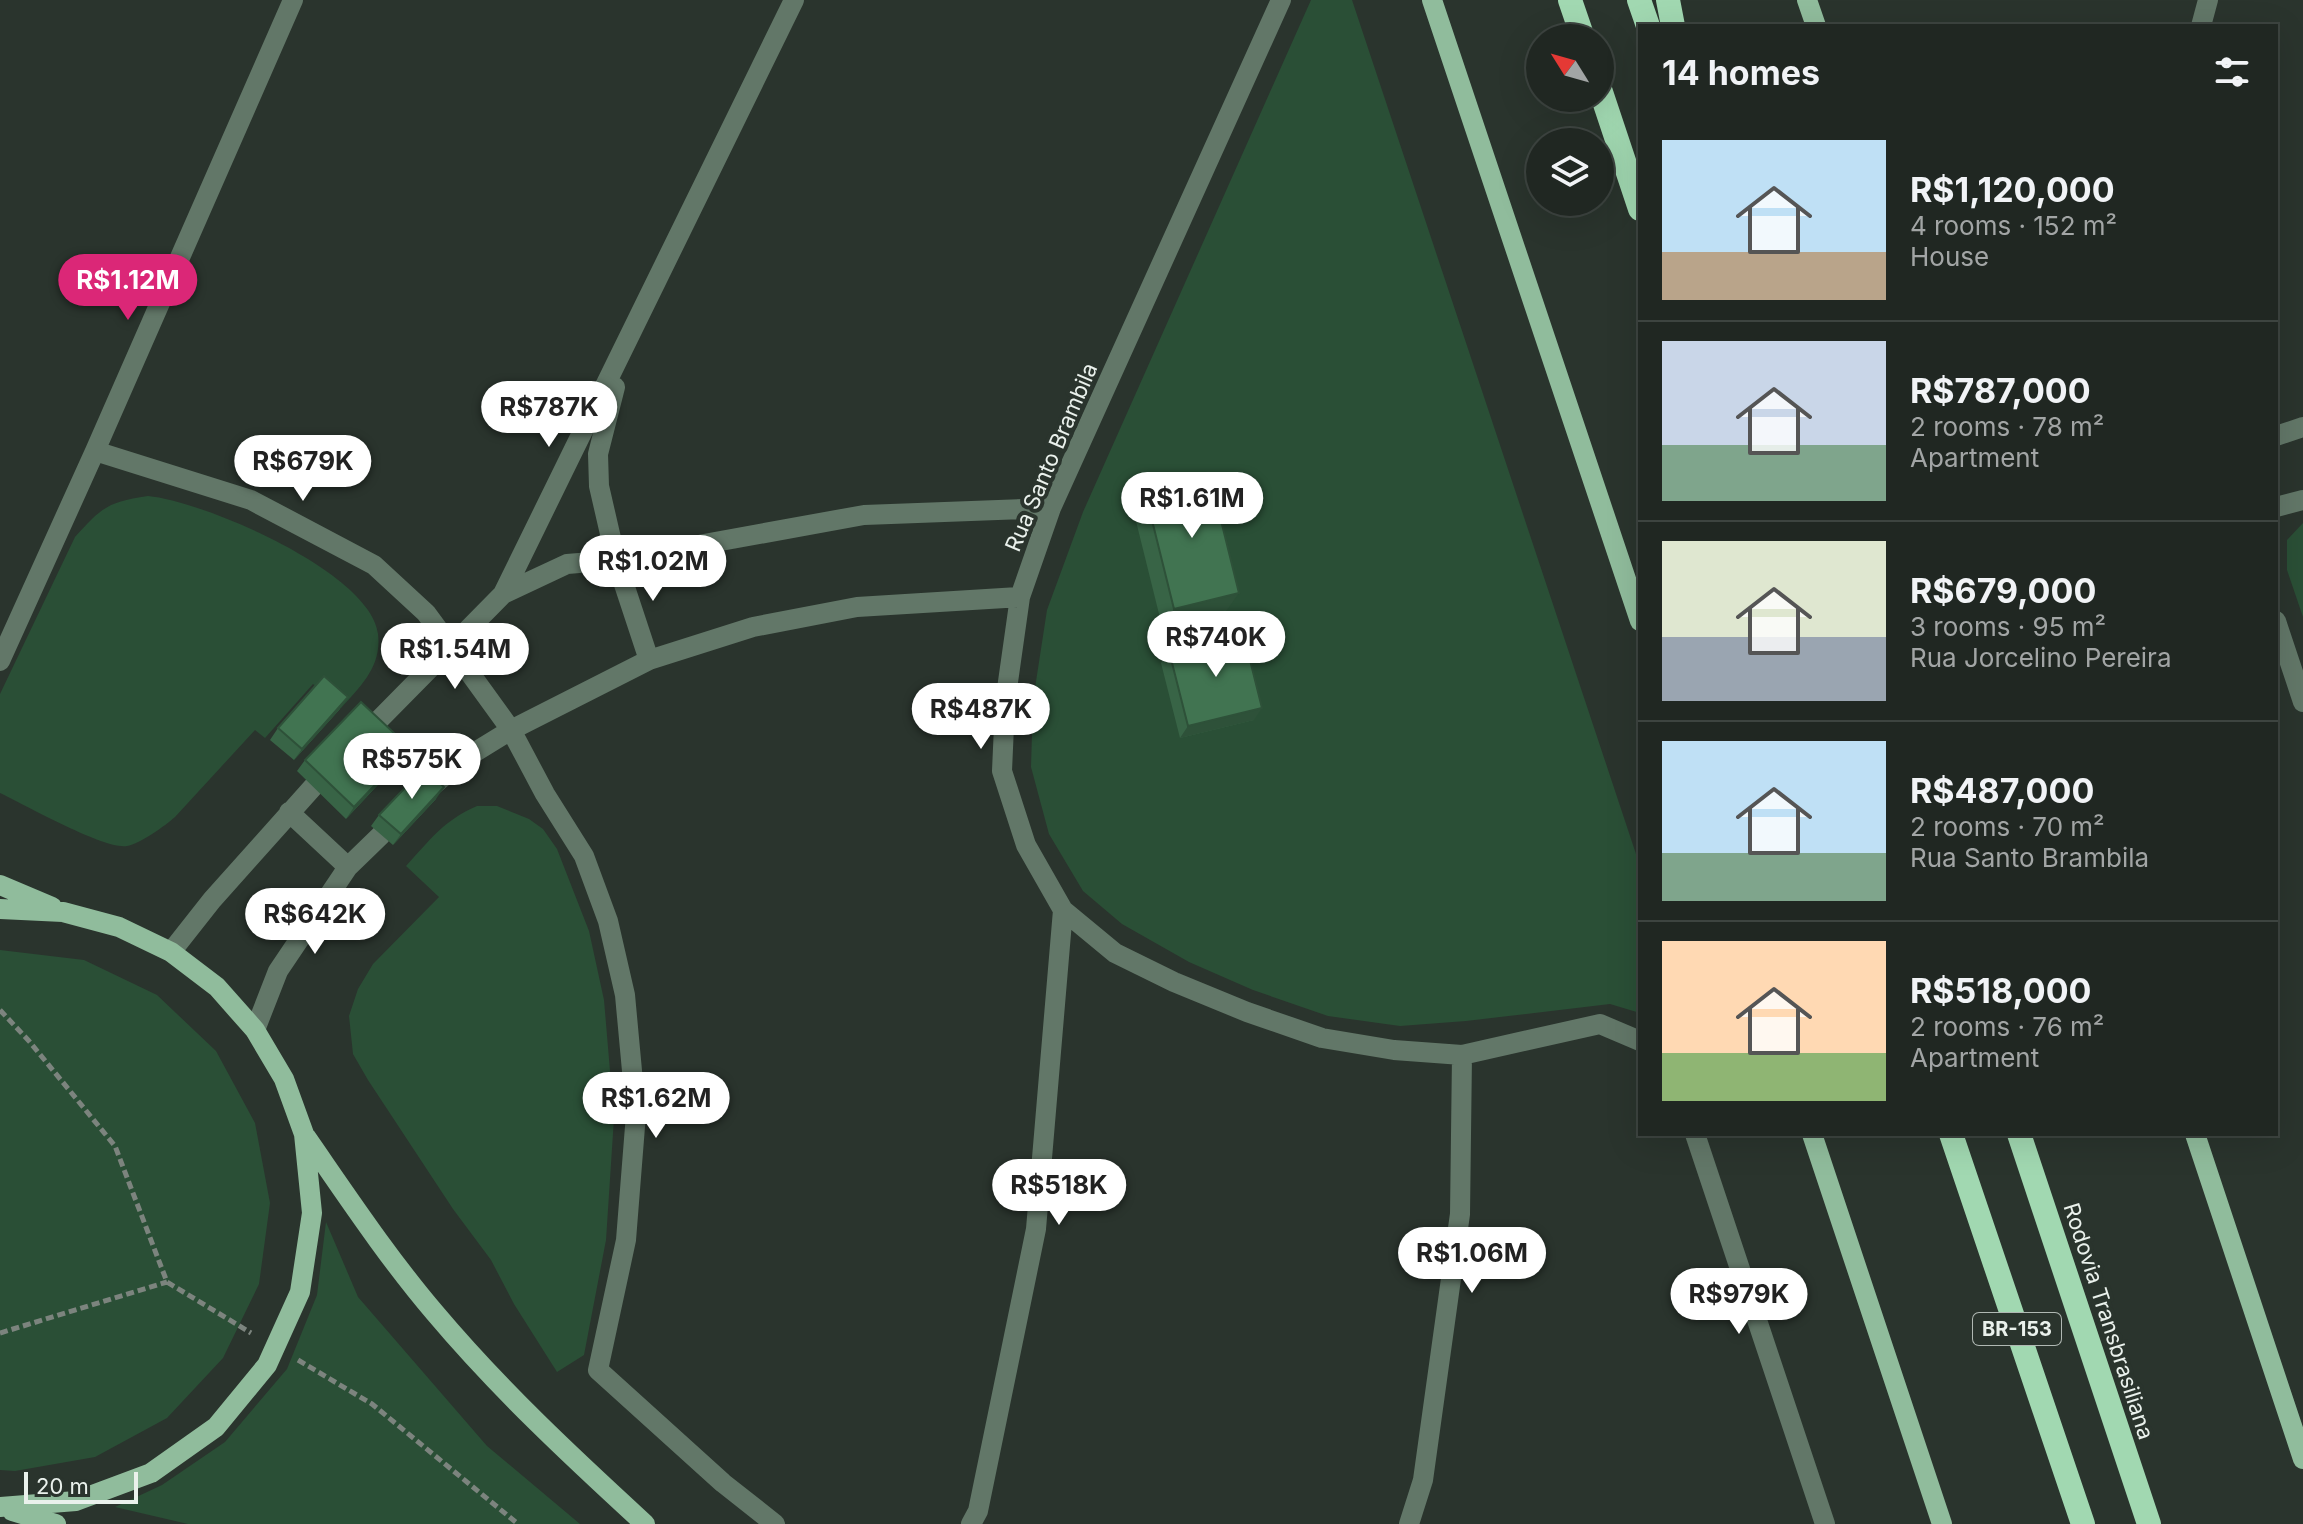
<!DOCTYPE html>
<html lang="en">
<head>
<meta charset="utf-8">
<style>
	:root { --surface:#202722; --page:#282f2a; --text:#f1f3f6; --muted:#a2a5a5; --line:#3d4440; --accent:#db2777 }
	body { margin:0; font-family:Inter,sans-serif; background:var(--page); color:var(--text); height:100vh; display:flex; flex-direction:column; font-size:30px; white-space:nowrap }
	* { box-sizing:border-box; margin:0 }
	p { font-size:26px; color:var(--muted) }
	.icon { flex:none; width:44px; height:44px; fill:none; stroke:currentColor; stroke-width:2; stroke-linecap:round; stroke-linejoin:round }
	.map { position:relative; flex:1; overflow:hidden }
	.sheet { position:absolute; left:1638px; top:24px; width:640px; height:1112px; display:flex; flex-direction:column; background:var(--surface); border-radius:0px; box-shadow:0 8px 32px #0002,0 0 0 2px var(--line) }
	.sheet>* { flex:none }
	.needle { width:52px; rotate:307deg }
	.controls { position:absolute; left:1526px; top:24px; display:grid; gap:16px }
	.controls a { display:grid; place-items:center; width:88px; height:88px; border-radius:50%; background:var(--surface); box-shadow:0 8px 32px #0002,0 0 0 2px var(--line); font-size:40px }
	.scale { position:absolute; left:24px; bottom:20px; width:114px; box-sizing:border-box; padding-left:8px; border:4px solid #eaf1ec; border-top:0; font-size:22px; line-height:28px; white-space:nowrap; color:#eaf1ec; -webkit-text-stroke:6px #2a342d; paint-order:stroke }
	.price { position:absolute; translate:-50% -68px; padding:0 18px; border-radius:28px; background:#fff; color:#222; font-size:26px; line-height:52px; filter:drop-shadow(0 2px 4px #0008) }
	.price::after { content:''; position:absolute; left:50%; top:48px; width:24px; height:18px; margin-left:-12px; background:inherit; clip-path:polygon(0 0,100% 0,50% 100%) }
	.price.selected { background:var(--accent); color:#fff }
	ul { padding:0; list-style:none }
	li { display:flex; align-items:center; gap:24px; height:200px; padding:0 24px }
	li+li { border-top:2px solid var(--line) }
	li span { display:grid; place-items:center; flex:none; width:224px; height:160px; border-radius:0px; color:#555 }
	li>.icon { margin-inline-start:auto }
	span .icon { width:96px; height:96px; fill:#fffc; stroke-width:1 }
	li b { font-size:34px }
	h2 { display:flex; justify-content:space-between; align-items:center; height:96px; padding:0 24px; font-size:34px }
	.map>svg:first-child { display:block }
	.green { fill:#2a4f36 }
	.lines { fill:none; stroke-linecap:round; stroke-linejoin:round }
	.path { stroke:#7c847e; stroke-width:5; stroke-dasharray:8 4; stroke-linecap:butt }
	.street { stroke:#627768; stroke-width:20 }
	.primary { stroke:#90bc9c; stroke-width:20 }
	.highway { stroke:#a1d8b1; stroke-width:24 }
	.wall { fill:#386446 }
	.shaded-wall { fill:#2e5139 }
	.building { fill:#417451; stroke:#2e5139; stroke-width:2 }
	.labels { text-anchor:middle; stroke-width:8; stroke-linejoin:round; paint-order:stroke }
	.shield { fill:#2a342d; stroke:#b0b8b3; stroke-width:2 }
	.shield-label { font-size:20px; font-weight:bold; fill:#eaf1ec }
	.street-label { font-size:22px; fill:#eaf1ec; stroke:#2a342d }
</style>
</head>
<body>
<div class="map">
<svg width="2303" height="1524" viewBox="0 0 2303 1524">
	<rect width="100%" height="100%" fill="#2a342d"/>
	<path class="green" d="M1311 0H1352L1640 866V1013L1610 1004 1466 1021 1400 1026 1328 1016 1253 990 1189 962 1122 924 1083 891 1049 834 1031 767 1033 701 1047 610 1083 512Z
		M148 496C203 501 371 572 378 634 382 666 361 686 341 708L313 684 265 738 255 730 175 817C166 825 140 844 127 846 105 850 23 804 0 793V694L75 537C102 507 108 502 148 496Z
		M2303 523V617L2287 570V540Z
		M477 806H497L529 819 543 829 557 849 589 931 604 1000 614 1118 606 1240 584 1355 557 1372 514 1304 491 1260 453 1209 368 1080 353 1054 349 1016 358 989 373 964 439 897 406 866C430 840 444 820 477 806Z
		M0 950 84 960 157 995 216 1051 255 1123 270 1203 259 1284 223 1358 167 1418 95 1457 15 1471 0 1470Z
		M326 1222 358 1297 487 1446 580 1524H188L115 1507 162 1485 225 1442 287 1369 317 1295Z"/>
	<g class="lines">
		<path class="path" d="M0 1010 29 1041 115 1146 167 1282 251 1333
			M0 1333 167 1282
			M298 1360 372 1404 518 1524"/>
		<path class="street" d="M1281 0 1051 508 1020 597 1005 703 1002 771 1026 845 1063 910 1115 953 1174 982 1247 1012 1322 1038 1394 1050 1462 1055 1600 1024 1640 1041
			M2201 26 2208 0
			M615 387 598 454 599 486 616 560 649 660
			M2276 436 2303 427
			M95 451 251 500 374 565 426 613 451 647 511 730 545 794 584 856 608 921 625 995 636 1114 626 1240 598 1370 723 1483 775 1524
			M2276 507 2303 500
			M503 594 794 0
			M2276 621 2303 702
			M0 661 95 451 293 0
			M370 729 503 594 567 564 616 560 864 515 1051 508
			M426 791 467 757 511 730 649 660 753 627 857 607 1020 597
			M289 812 348 867
			M171 952 212 900 313 787
			M255 1030 278 971 348 867 381 835
			M1695 1134 1825 1524
			M971 1524 978 1511 1036 1229 1063 910
			M1409 1524 1423 1480 1460 1214 1462 1055"/>
		<path class="primary" d="M1432 0 1640 621
			M1807 0 1816 26
			M0 885 52 907
			M0 909 63 912 119 927 171 952 217 987 255 1030 284 1079 304 1134 312 1213 300 1292 267 1365 216 1427 151 1473 76 1501 0 1507
			M1812 1134 1942 1524
			M2195 1134 2303 1459
			M306 1137C347 1196 388 1258 435 1313 499 1389 572 1457 645 1524
			M12 1511 56 1524"/>
		<path class="highway" d="M1570 0 1583 38
			M1639 0 1648 26
			M1668 0 1673 26
			M1600 89 1640 209
			M1951 1134 2083 1524
			M2019 1134 2149 1524"/>
	</g>
	<path class="wall" d="M1144 488 1227 610 1162 626 1132 505Z
		M1169 651 1254 720 1180 738 1161 663Z
		M340 709 294 760 270 740 278 728Z
		M410 748 401 760 346 819 297 771 305 760Z
		M436 799 393 845 371 826 379 815Z"/>
	<path class="shaded-wall" d="M1239 593 1227 610 1162 626 1174 609Z
		M348 697 340 709 294 760 302 749Z
		M1262 708 1254 720 1180 738 1188 726Z
		M410 748 401 760 346 819 354 807Z
		M444 787 436 799 393 845 401 834Z"/>
	<path class="building" d="M1209 472 1239 593 1174 609 1144 488Z
		M1243 632 1262 708 1188 726 1169 651Z
		M324 676 348 697 302 749 278 728Z
		M361 702 410 748 354 807 305 760Z
		M424 768 444 787 401 834 379 815Z"/>
	<g class="labels">
		<rect class="shield" x="1973" y="1313" width="88" height="32" rx="6"/>
		<g class="shield-label">
			<text x="2017" y="1336">BR-153</text>
		</g>
		<g class="street-label">
			<text transform="translate(1051 457) rotate(-67)" y="8">Rua Santo Brambila</text>
			<text transform="translate(2109 1321) rotate(72)" y="8">Rodovia Transbrasiliana</text>
		</g>
	</g>
</svg>
<div class="controls">
<a><svg class="needle" viewBox="-14 -14 28 28"><path d="M0-13l5 13h-10z" fill="#e53935"/><path d="M0 13l5-13h-10z" fill="#a2a5a5"/></svg></a>
<a><svg class="icon" aria-label="layers" viewBox="0 0 24 24"><path d="M12 4l9 5-9 5-9-5zM3 14l9 5 9-5"/></svg></a>
</div>
<div class="scale">20 m</div>
<b class="price selected" style="left:128px;top:322px">R$1.12M</b>
<b class="price" style="left:549px;top:449px">R$787K</b>
<b class="price" style="left:303px;top:503px">R$679K</b>
<b class="price" style="left:1192px;top:540px">R$1.61M</b>
<b class="price" style="left:653px;top:603px">R$1.02M</b>
<b class="price" style="left:1216px;top:679px">R$740K</b>
<b class="price" style="left:455px;top:691px">R$1.54M</b>
<b class="price" style="left:981px;top:751px">R$487K</b>
<b class="price" style="left:412px;top:801px">R$575K</b>
<b class="price" style="left:315px;top:956px">R$642K</b>
<b class="price" style="left:656px;top:1140px">R$1.62M</b>
<b class="price" style="left:1059px;top:1227px">R$518K</b>
<b class="price" style="left:1472px;top:1295px">R$1.06M</b>
<b class="price" style="left:1739px;top:1336px">R$979K</b>
<section class="sheet">
<h2>14 homes<svg class="icon" aria-label="filters" viewBox="0 0 24 24"><path d="M4 7h16M4 17h16"/><circle cx="9" cy="7" r="2"/><circle cx="15" cy="17" r="2"/></svg></h2>
<ul>
<li><span style="background:linear-gradient(#bfe0f5 70%,#b9a48a 0)"><svg class="icon" aria-label="home" viewBox="0 0 24 24"><path d="M3 11l9-7 9 7M6 9v11h12V9"/></svg></span><div><b>R$1,120,000</b><p>4 rooms · 152 m²</p><p>House</p></div></li>
<li><span style="background:linear-gradient(#c9d6e8 65%,#7fa58c 0)"><svg class="icon" aria-label="home" viewBox="0 0 24 24"><path d="M3 11l9-7 9 7M6 9v11h12V9"/></svg></span><div><b>R$787,000</b><p>2 rooms · 78 m²</p><p>Apartment</p></div></li>
<li><span style="background:linear-gradient(#dfe7d0 60%,#9aa5b1 0)"><svg class="icon" aria-label="home" viewBox="0 0 24 24"><path d="M3 11l9-7 9 7M6 9v11h12V9"/></svg></span><div><b>R$679,000</b><p>3 rooms · 95 m²</p><p>Rua Jorcelino Pereira</p></div></li>
<li><span style="background:linear-gradient(#bfe0f5 70%,#7fa58c 0)"><svg class="icon" aria-label="home" viewBox="0 0 24 24"><path d="M3 11l9-7 9 7M6 9v11h12V9"/></svg></span><div><b>R$487,000</b><p>2 rooms · 70 m²</p><p>Rua Santo Brambila</p></div></li>
<li><span style="background:linear-gradient(#ffd9b3 70%,#8fb573 0)"><svg class="icon" aria-label="home" viewBox="0 0 24 24"><path d="M3 11l9-7 9 7M6 9v11h12V9"/></svg></span><div><b>R$518,000</b><p>2 rooms · 76 m²</p><p>Apartment</p></div></li>
</ul>
</section>
</div>
</body>
</html>
